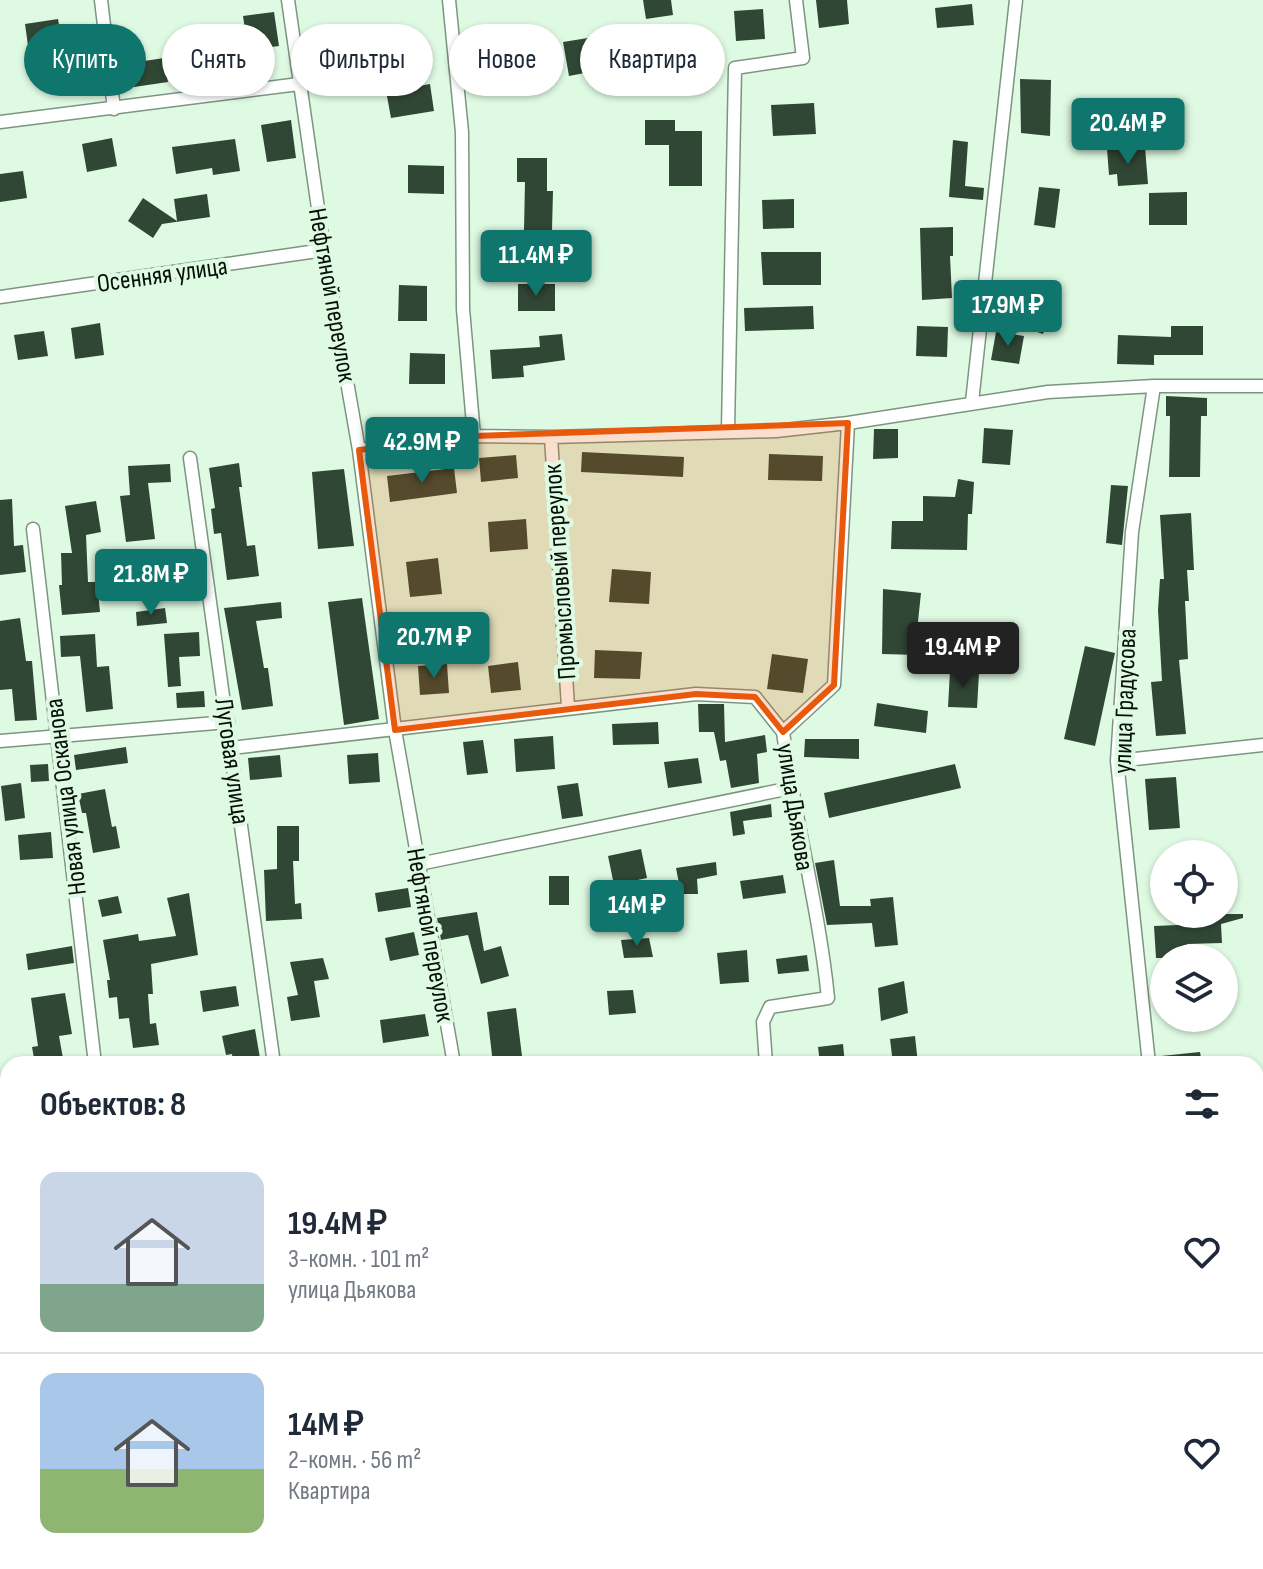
<!DOCTYPE html>
<html lang="ru">
<head>
<meta charset="utf-8">
<style>
	:root { --surface:#fff; --page:#f6f6f7; --text:#1f2937; --muted:#747a83; --line:#e0e1e3; --accent:#0f766e }
	body { margin:0; font-family:"Sofia Sans Condensed",sans-serif; background:var(--page); color:var(--text); height:100vh; display:flex; flex-direction:column; font-size:30px; white-space:nowrap }
	* { box-sizing:border-box; margin:0 }
	p { font-size:26px; color:var(--muted) }
	.icon { flex:none; width:44px; height:44px; fill:none; stroke:currentColor; stroke-width:2; stroke-linecap:round; stroke-linejoin:round }
	.map { position:relative; flex:1; overflow:hidden }
	.panel { position:absolute; left:0px; top:1056px; width:1264px; height:514px; display:flex; flex-direction:column; background:var(--surface); border-radius:24px 24px 0 0; box-shadow:0 2px 6px #0004 }
	.panel>* { flex:none }
	.guide { position:absolute; left:24px; top:24px; width:800px; height:72px; display:flex; gap:16px }
	.tools { position:absolute; left:1150px; top:840px; display:grid; gap:16px }
	.tools a { display:grid; place-items:center; width:88px; height:88px; border-radius:50%; background:var(--surface); box-shadow:0 2px 6px #0004; font-size:40px }
	.price { position:absolute; translate:-50% -68px; padding:0 18px; border-radius:8px; background:var(--accent); color:#fff; font-size:26px; line-height:52px; filter:drop-shadow(0 2px 4px #0008) }
	.price::after { content:''; position:absolute; left:50%; top:48px; width:24px; height:18px; margin-left:-12px; background:inherit; clip-path:polygon(0 0,100% 0,50% 100%) }
	.price.active { background:#222; color:#fff }
	ul { padding:0; list-style:none }
	li { display:flex; align-items:center; gap:24px; height:200px; padding:0 40px }
	li+li { border-top:2px solid var(--line) }
	li span { display:grid; place-items:center; flex:none; width:224px; height:160px; border-radius:16px; color:#555 }
	li>.icon { margin-inline-start:auto }
	span .icon { width:96px; height:96px; fill:#fffc; stroke-width:1 }
	li b { font-size:34px }
	h2 { display:flex; justify-content:space-between; align-items:center; height:96px; padding:0 40px; font-size:34px }
	.tag { padding:0 28px; border-radius:36px; background:var(--surface); box-shadow:0 2px 6px #0004; font-size:28px; line-height:72px }
	.tag.active { background:var(--accent); color:#fff }
	.map>svg:first-child { display:block }
	.building { fill:#314735 }
	.lines { fill:none; stroke-linecap:round; stroke-linejoin:round }
	.minor-casing { stroke:#7c9580; stroke-width:15 }
	.tertiary-casing { stroke:#7c9580; stroke-width:19 }
	.minor { stroke:#fff; stroke-width:12 }
	.tertiary { stroke:#fff; stroke-width:16 }
	.marked { fill:#e8590c; fill-opacity:0.2; stroke:#e8590c; stroke-width:6; stroke-linejoin:round }
	.labels { text-anchor:middle; stroke-width:8; stroke-linejoin:round; paint-order:stroke }
	.street-label { font-size:26px; fill:#071008; stroke:#dffae3 }
</style>
</head>
<body>
<div class="map">
<svg width="1263" height="1569" viewBox="0 0 1263 1569">
	<rect width="100%" height="100%" fill="#dffae3"/>
	<path class="building" d="M643 0H671L673 15 646 19Z
		M816 0H847L849 24 819 28Z
		M972 4 974 25 937 28 935 8Z
		M763 9 765 39 736 41 734 11Z
		M274 12 279 46 248 50 243 16Z
		M58 19 64 55 30 60 25 24Z
		M695 25 700 57 671 63 665 30Z
		M594 37 600 70 569 76 563 42Z
		M511 50 514 77 482 81 478 54Z
		M164 58 168 82 134 87 131 63Z
		M416 70 419 86 430 84 434 111 391 118 386 91 395 90 392 74Z
		M1020 79 1051 80 1050 136 1021 133Z
		M814 103 816 134 773 136 771 105Z
		M291 120 296 158 267 162 261 125Z
		M645 120H675V131H702V186H669V145H645Z
		M112 138 117 166 87 172 82 144Z
		M235 139 240 171 213 175 212 168 176 174 172 147Z
		M953 140 968 142 965 186 984 188 983 200 949 197Z
		M1145 147 1148 184 1118 186 1117 174 1109 175 1107 149Z
		M517 158H547V191H553L552 230H524L525 182H517Z
		M408 165 444 166V194L408 193Z
		M23 171 27 198 0 202V174Z
		M1039 187 1060 189 1055 228 1034 225Z
		M1187 192V225H1149V193Z
		M207 194 210 217 162 224 153 238 128 221 143 198 177 221 174 199Z
		M794 199V228L763 229 762 200Z
		M953 227V256H950L952 298 922 300 920 228Z
		M761 252H821V285H763Z
		M518 284H555V311H518Z
		M399 285 427 286V321H398Z
		M1026 297 1053 305 1043 334 1017 325Z
		M813 306 814 329 745 331 744 308Z
		M100 323 104 355 75 359 71 328Z
		M917 326 948 327 947 357 916 356Z
		M1171 326H1203V355H1154V365L1117 364 1118 335 1171 337Z
		M44 331 48 356 18 360 14 335Z
		M996 332 1024 336 1019 364 991 360Z
		M562 334 565 360 523 366 524 377 492 379 490 350 540 347 539 336Z
		M410 353 445 354V384H409Z
		M1166 396 1207 398V416H1201L1200 477H1169L1170 416H1166Z
		M984 428 1013 430 1010 465 982 463Z
		M874 429H898V458L873 459Z
		M582 452 684 457 683 477 581 472Z
		M769 454 823 456 822 481 768 480Z
		M516 455 518 478 481 482 479 458Z
		M239 463 242 487H239L247 546 255 545 259 576 227 580 221 533 214 534 211 509 215 508 209 468Z
		M170 464 171 482 148 483 155 539 126 542 120 496 130 495 128 466Z
		M454 468 457 493 390 502 387 476Z
		M344 469 354 546 318 549 312 472Z
		M958 479 974 482 972 514H968L967 550 891 549 892 521H923V496L955 497Z
		M1111 485 1128 486 1122 545 1106 543Z
		M12 499 14 546 23 545 26 572 0 575V500Z
		M96 501 101 532 86 535 88 582H97L100 612 62 615 59 585H62L61 553H72L65 506Z
		M1191 513 1194 570H1187L1189 601H1185L1188 659 1179 660 1186 734 1156 736 1151 682 1162 681 1158 610 1160 579H1164L1160 515Z
		M526 519 528 549 490 552 488 522Z
		M438 558 442 594 410 597 406 562Z
		M612 569 651 572 649 604 609 602Z
		M189 575 191 590 168 593 166 578Z
		M883 589 921 593 917 631H920L919 655 882 654Z
		M362 598 379 719 344 725 328 602Z
		M281 602 282 618 256 621 264 668H268L273 706 242 710 224 608Z
		M165 608 167 623 137 626 136 612Z
		M20 618 26 661H32L37 720 15 721 12 689 0 690V621Z
		M199 632 200 656 179 657 181 686 168 687 164 634Z
		M95 634 97 667 109 666 113 709 86 712 80 656 61 657 60 636Z
		M1085 646 1115 653 1095 746 1064 739Z
		M595 650 642 652 640 679 594 678Z
		M772 654 808 659 803 693 767 689Z
		M518 662 521 690 491 693 488 666Z
		M447 664 449 693 420 695 418 666Z
		M950 671 979 673 977 708 948 707Z
		M204 691 205 707 177 708 176 693Z
		M877 703 928 711 926 733 874 726Z
		M698 704H724L725 742 765 735 767 752 757 754 759 783 731 788 726 760 720 761 714 732H699Z
		M658 722 659 744 613 745 612 724Z
		M553 736 555 769 516 772 514 739Z
		M805 739H859V759L804 757Z
		M483 740 488 773 467 775 463 742Z
		M126 747 128 763 76 770 74 755Z
		M378 753 380 782 349 784 347 755Z
		M280 755 282 777 250 780 248 758Z
		M698 758 702 783 668 788 664 762Z
		M48 764 49 781 31 782 30 765Z
		M955 764 961 788 829 818 824 793Z
		M1176 777 1180 828 1149 830 1145 779Z
		M21 783 25 818 5 821 1 786Z
		M578 783 583 816 562 819 557 786Z
		M105 789 112 827 116 826 120 848 93 853 86 813H82L78 794Z
		M771 804 772 817 743 821 745 834 733 836 730 812Z
		M277 826H299V861H293L295 904 301 903 302 919 266 921 264 870 277 869Z
		M51 832 53 858 20 860 18 835Z
		M641 849 647 878 614 885 608 856Z
		M834 860 840 906H871L870 899 893 897 898 945 875 947 872 923 827 925 815 863Z
		M716 862 717 875 697 879 698 894H681L676 868Z
		M783 875 786 893 743 899 740 881Z
		M549 876H569V905H549Z
		M408 888 411 907 378 912 375 893Z
		M189 893 198 955 151 964 153 994H148L150 1024 156 1023 159 1045 133 1048 129 1018 119 1019 117 997 109 998 107 980H110L103 940 138 934 139 941 176 936 167 898Z
		M118 896 122 913 102 917 98 900Z
		M477 912 484 951 501 946 509 976 481 984 468 935 441 940 437 918Z
		M1203 914H1243V918L1221 924 1222 943 1187 944V958H1156L1154 926 1203 924Z
		M414 932 419 955 390 961 385 938Z
		M649 938 653 957 624 958 621 940Z
		M72 946 74 963 28 970 26 954Z
		M747 950 749 982 720 984 717 953Z
		M807 955 809 971 778 974 776 959Z
		M323 958 329 979 314 981 320 1017 291 1021 287 997 298 995 290 962Z
		M904 981 908 1013 881 1021 878 988Z
		M236 986 239 1006 203 1012 200 991Z
		M633 990 636 1013 609 1015 607 991Z
		M65 993 72 1034 59 1036 64 1064H35L32 1047 38 1046 31 998Z
		M516 1008 523 1064H493L487 1012Z
		M425 1014 429 1036 383 1043 380 1020Z
		M255 1029 261 1064H233L232 1054 226 1055 222 1036Z
		M915 1036 918 1064H893L890 1039Z
		M843 1044 845 1064H820L818 1047Z
		M1200 1052 1202 1064H1162L1161 1056Z"/>
	<g class="lines">
		<g class="minor-casing">
			<path id="minor" d="M101 0 114 109
				M288 0 324 250 359 450 395 730 454 1064
				M449 0 462 132 463 309 474 436
				M0 122 299 84
				M0 297 324 250
				M972 402 1016 0
				M728 430 735 68 803 58 796 0
				M551 437 568 707
				M359 450 474 436 551 437 776 431 848 423 1048 392 1154 386H1263
				M190 458 274 1064
				M33 529 95 1064
				M0 741 228 722
				M231 748 696 694 755 697 783 732
				M1117 761 1263 745
				M419 864 791 788
				M766 1064 763 1022 770 1007 828 998C819 908 795 821 783 732L834 685 848 423
				M1149 1064 1117 761 1132 532 1154 386
				M152 1562 153 1569
				M336 1562V1569
				M796 1562 797 1569
				M1220 1562 1221 1569
				M596 1569 637 1562"/>
		</g>
		<g class="tertiary-casing">
			<path id="tertiary" d="M1256 1369 1263 1368
				M0 1538 8 1537"/>
		</g>
		<use href="#minor" class="minor"/>
		<use href="#tertiary" class="tertiary"/>
	</g>
	<path class="marked" d="M848 423 834 685 783 732 755 697 696 694 395 730 359 450 474 436Z"/>
	<g class="labels">
		<g class="street-label">
			<text transform="translate(162 274) rotate(-8)" y="9">Осенняя улица</text>
			<text transform="translate(333 295) rotate(80)" y="9">Нефтяной переулок</text>
			<text transform="translate(559 572) rotate(-94)" y="9">Промысловый переулок</text>
			<text transform="translate(1124 701) rotate(-88)" y="9">улица Градусова</text>
			<text transform="translate(233 761) rotate(82)" y="9">Луговая улица</text>
			<text transform="translate(65 797) rotate(-97)" y="9">Новая улица Осканова</text>
			<text transform="translate(796 807) rotate(81)" y="9">улица Дьякова</text>
			<text transform="translate(431 935) rotate(80)" y="9">Нефтяной переулок</text>
		</g>
	</g>
</svg>
<div class="tools">
<a><svg class="icon" aria-label="locate" viewBox="0 0 24 24"><circle cx="12" cy="12" r="6"/><path d="M12 2v4M12 18v4M2 12h4M18 12h4"/></svg></a>
<a><svg class="icon" aria-label="layers" viewBox="0 0 24 24"><path d="M12 4l9 5-9 5-9-5zM3 14l9 5 9-5"/></svg></a>
</div>
<b class="price" style="left:1128px;top:166px">20.4M ₽</b>
<b class="price" style="left:536px;top:298px">11.4M ₽</b>
<b class="price" style="left:1008px;top:348px">17.9M ₽</b>
<b class="price" style="left:422px;top:485px">42.9M ₽</b>
<b class="price" style="left:151px;top:617px">21.8M ₽</b>
<b class="price" style="left:434px;top:680px">20.7M ₽</b>
<b class="price active" style="left:963px;top:690px">19.4M ₽</b>
<b class="price" style="left:637px;top:948px">14M ₽</b>
<div class="guide">
<a class="tag active">Купить</a>
<a class="tag">Снять</a>
<a class="tag">Фильтры</a>
<a class="tag">Новое</a>
<a class="tag">Квартира</a>
</div>
<section class="panel">
<h2>Объектов: 8<svg class="icon" aria-label="filters" viewBox="0 0 24 24"><path d="M4 7h16M4 17h16"/><circle cx="9" cy="7" r="2"/><circle cx="15" cy="17" r="2"/></svg></h2>
<ul>
<li><span style="background:linear-gradient(#c9d6e8 70%,#7fa58c 0)"><svg class="icon" aria-label="home" viewBox="0 0 24 24"><path d="M3 11l9-7 9 7M6 9v11h12V9"/></svg></span><div><b>19.4M ₽</b><p>3-комн. · 101 m²</p><p>улица Дьякова</p></div><svg class="icon" aria-label="heart" viewBox="0 0 24 24"><path d="M12 20l-8-8c-3-5 5-10 8-4 3-6 11-1 8 4z"/></svg></li>
<li><span style="background:linear-gradient(#a9c7e8 60%,#8fb573 0)"><svg class="icon" aria-label="home" viewBox="0 0 24 24"><path d="M3 11l9-7 9 7M6 9v11h12V9"/></svg></span><div><b>14M ₽</b><p>2-комн. · 56 m²</p><p>Квартира</p></div><svg class="icon" aria-label="heart" viewBox="0 0 24 24"><path d="M12 20l-8-8c-3-5 5-10 8-4 3-6 11-1 8 4z"/></svg></li>
</ul>
</section>
</div>
</body>
</html>
